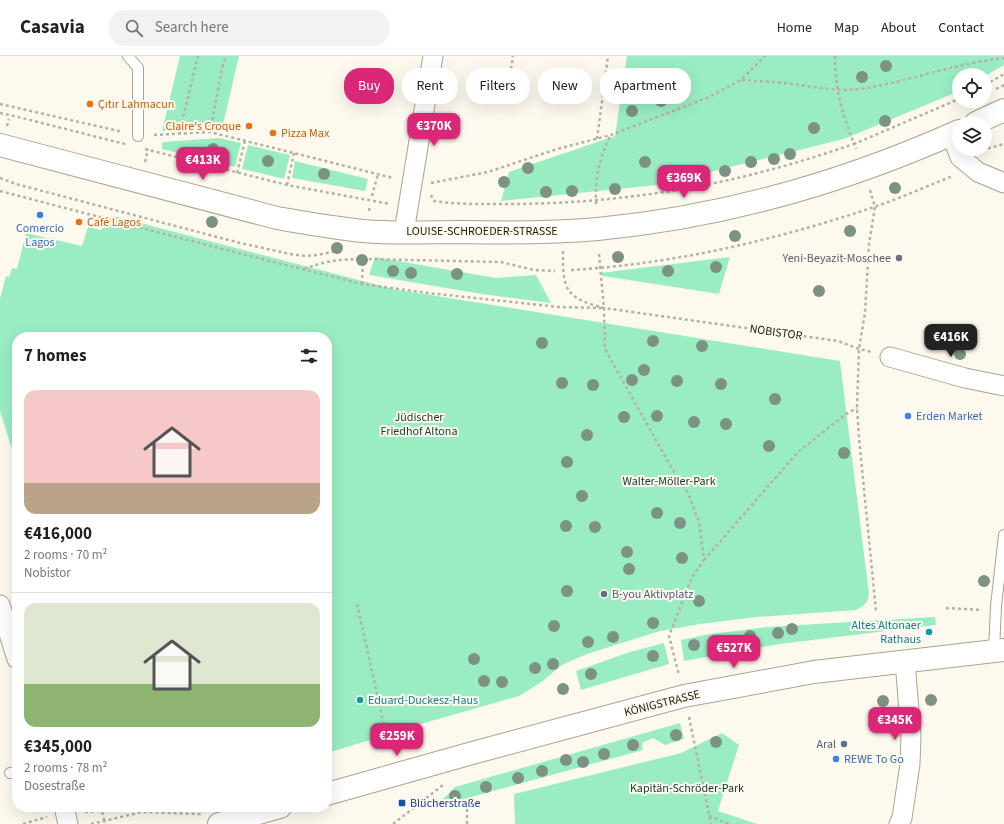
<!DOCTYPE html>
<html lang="en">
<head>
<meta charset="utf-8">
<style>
	:root { --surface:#fff; --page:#f2f2f2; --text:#222; --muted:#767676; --line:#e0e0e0; --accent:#db2777 }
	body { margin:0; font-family:"Source Sans 3",sans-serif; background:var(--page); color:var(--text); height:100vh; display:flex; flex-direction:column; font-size:15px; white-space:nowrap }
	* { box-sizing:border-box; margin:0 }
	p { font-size:13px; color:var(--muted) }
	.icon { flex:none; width:22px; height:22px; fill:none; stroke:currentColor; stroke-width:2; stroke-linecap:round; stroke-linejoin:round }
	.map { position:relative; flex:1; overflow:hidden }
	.side { position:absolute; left:12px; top:276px; width:320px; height:480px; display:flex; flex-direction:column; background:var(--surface); border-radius:16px; box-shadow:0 4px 16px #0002 }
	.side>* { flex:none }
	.top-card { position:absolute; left:344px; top:12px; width:380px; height:36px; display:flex; gap:8px }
	.fabs { position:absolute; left:952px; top:12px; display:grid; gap:8px }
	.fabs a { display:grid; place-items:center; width:40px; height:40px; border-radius:50%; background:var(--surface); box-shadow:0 4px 16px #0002; font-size:20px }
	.price { position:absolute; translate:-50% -34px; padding:0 9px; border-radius:8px; background:var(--accent); color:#fff; font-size:13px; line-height:26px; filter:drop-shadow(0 1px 2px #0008) }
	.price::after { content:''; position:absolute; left:50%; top:24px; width:12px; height:9px; margin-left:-6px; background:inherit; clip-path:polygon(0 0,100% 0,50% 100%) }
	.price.current { background:#222; color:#fff }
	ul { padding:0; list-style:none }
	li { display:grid; align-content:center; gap:8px; height:212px; padding:0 12px }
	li+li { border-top:1px solid var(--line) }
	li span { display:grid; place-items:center; height:124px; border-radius:12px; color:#555 }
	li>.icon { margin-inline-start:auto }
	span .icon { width:72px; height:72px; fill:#fffc; stroke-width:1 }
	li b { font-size:17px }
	h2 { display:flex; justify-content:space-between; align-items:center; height:48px; padding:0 12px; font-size:17px }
	.tag { padding:0 14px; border-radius:16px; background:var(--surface); box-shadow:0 4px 16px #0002; font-size:14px; line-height:36px }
	.tag.current { background:var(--accent); color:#fff }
	header { display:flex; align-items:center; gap:24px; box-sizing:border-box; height:56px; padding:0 20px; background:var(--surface); border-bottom:1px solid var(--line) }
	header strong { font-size:19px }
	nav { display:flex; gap:22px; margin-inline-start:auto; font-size:14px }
	.search { width:280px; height:36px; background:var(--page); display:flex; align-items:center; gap:10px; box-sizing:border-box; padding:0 14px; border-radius:16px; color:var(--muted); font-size:15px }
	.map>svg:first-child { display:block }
	.green { fill:#9aedc3 }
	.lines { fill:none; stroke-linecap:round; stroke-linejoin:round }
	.lane-casing { stroke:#ada38c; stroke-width:12 }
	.street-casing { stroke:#ada38c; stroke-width:21 }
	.secondary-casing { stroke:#ada38c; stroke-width:24 }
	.path { stroke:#b6b1a7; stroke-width:2.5; stroke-dasharray:3 3; stroke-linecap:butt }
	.lane { stroke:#fff; stroke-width:10 }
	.street { stroke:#fff; stroke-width:19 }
	.secondary { stroke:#fff; stroke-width:22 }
	.tree { fill:#7c9283 }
	.food-dot { fill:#e8710a; stroke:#fef9ef; stroke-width:1.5 }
	.shop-dot { fill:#3f7fe0; stroke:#fef9ef; stroke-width:1.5 }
	.worship-dot { fill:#6b7280; stroke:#fef9ef; stroke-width:1.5 }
	.service-dot { fill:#5c6f8a; stroke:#fef9ef; stroke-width:1.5 }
	.culture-dot { fill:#0f9aa8; stroke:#fef9ef; stroke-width:1.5 }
	.transit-dot { fill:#1a4fb4; stroke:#fef9ef; stroke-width:1.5 }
	.labels { text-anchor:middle; stroke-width:4; stroke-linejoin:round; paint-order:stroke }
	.food-label { font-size:12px; fill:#c56008; stroke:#fef9ef; text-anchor:start }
	.shop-label { font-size:12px; fill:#366cbe; stroke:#fef9ef; text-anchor:start }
	.street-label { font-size:12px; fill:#201c13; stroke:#fef9ef }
	.worship-label { font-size:12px; fill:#5b616d; stroke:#fef9ef; text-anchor:end }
	.park-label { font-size:12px; fill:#113e2b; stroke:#fef9ef }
	.service-label { font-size:12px; fill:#4e5e75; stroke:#fef9ef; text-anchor:start }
	.culture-label { font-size:12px; fill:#0d838f; stroke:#fef9ef; text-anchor:end }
	.transit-label { font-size:12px; fill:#164399; stroke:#fef9ef; text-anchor:start }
</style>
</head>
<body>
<header>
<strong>Casavia</strong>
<div class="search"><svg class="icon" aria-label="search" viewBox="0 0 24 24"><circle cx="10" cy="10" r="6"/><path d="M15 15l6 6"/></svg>Search here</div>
<nav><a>Home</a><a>Map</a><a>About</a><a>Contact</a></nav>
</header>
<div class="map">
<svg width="1004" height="768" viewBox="0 0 1004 768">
	<rect width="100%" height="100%" fill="#fef9ef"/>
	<path class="green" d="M180 0H239L222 73 162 75Z
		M627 0H1002L1004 1V9L985 20V19H959V35L957 36 844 83 657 129 501 145 509 116 615 80Z
		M219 82 241 87 235 111 162 93V86Z
		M248 89 290 99 284 123 242 113Z
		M295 105 368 123 365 135 292 122Z
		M114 160 393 233 840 305 869 538C868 547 864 550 856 554L757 561 700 568 660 575 587 598 562 609 543 625 519 640 386 678 377 682 327 697V281H17V409L0 355V243L6 220 9 221 12 212 17 213 26 177 82 190 88 171 101 174Z
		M375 201 496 222 536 219 551 247 482 238 369 219Z
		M730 201 719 238 603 220 600 217Z
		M935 561 936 569 780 588 684 605 681 584 704 579 765 571Z
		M664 587 669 608 581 634 576 615 630 596Z
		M680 667 684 683 665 689 653 682 642 687 643 694 435 751 455 731Z
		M722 677 739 689 718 755 757 768H515L514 738 681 697Z"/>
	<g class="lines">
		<g class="lane-casing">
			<path id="lane" d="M128 0 138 12V80
				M994 595 996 550 1004 479
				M10 717 17 716"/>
		</g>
		<g class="street-casing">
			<path id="street" d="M951 78 960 101 978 116 1004 127
				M404 176 433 0
				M890 301 965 322 1004 330
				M0 549 17 603
				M64 751 68 768
				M899 768 902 762 910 708 911 680 905 605"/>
		</g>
		<g class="secondary-casing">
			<path id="secondary" d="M976 67 1004 54
				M0 89 277 162C306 167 334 172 363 175 396 178 429 176 462 176 507 177 553 177 598 173 723 161 845 126 959 75
				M327 738 476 696 684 640 814 616 1004 594
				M219 768 280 751"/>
		</g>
		<path class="path" d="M835 0C835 35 842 56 854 88L959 43
			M511 13 513 0
			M742 24C759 25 777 26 794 28 818 32 842 36 867 32 913 24 957 7 1004 2
			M985 29 1004 18
			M996 33 1004 29
			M0 48 123 76
			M0 57 10 59 125 88
			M7 70 9 63
			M210 76 223 8 226 0
			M179 78 198 0
			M154 79 210 76 393 122
			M597 83 608 0
			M145 93 287 129 390 148
			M982 94 1004 88
			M145 106 148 93
			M237 117 245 85
			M0 122 16 128 240 187 290 198 305 200 317 199 337 195
			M431 127 488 116 557 93 611 79 709 41 741 24 765 0
			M287 129 294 97
			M870 134 875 151 869 188 865 257 859 293 857 352 859 382 876 555
			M0 135 230 195 362 228 428 237 559 251 604 252
			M431 139 434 145C461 149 488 148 516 148 602 147 689 136 773 113 800 106 827 97 854 88L856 93
			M372 140 378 118
			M596 148C595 122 599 103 610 80
			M369 155 370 149
			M563 195C563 207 562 230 572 238 580 246 594 249 604 252L838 285 859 293 872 296
			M599 198 604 252 605 293 671 411 688 437 699 466 704 504 692 521 669 580 679 619
			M304 213C325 205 340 203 363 203L501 206 534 214 555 215
			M571 214C674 208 776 184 874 151 901 142 927 130 953 120
			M362 228 363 199
			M704 504 798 396 846 358 857 352
			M357 548 386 678 396 696
			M946 552 982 554
			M689 661 711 768
			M85 756 102 755 105 768
			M709 760 729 768
			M23 768 47 761
			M91 768 142 756 201 758
			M393 768 443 729
			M467 768V749"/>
		<use href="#lane" class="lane"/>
		<use href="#street" class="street"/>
		<use href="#secondary" class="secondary"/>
	</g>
	<g class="tree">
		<circle cx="886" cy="10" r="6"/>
		<circle cx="862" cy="21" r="6"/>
		<circle cx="661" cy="45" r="6"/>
		<circle cx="632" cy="55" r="6"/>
		<circle cx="885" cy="65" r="6"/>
		<circle cx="814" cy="72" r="6"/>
		<circle cx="213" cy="93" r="6"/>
		<circle cx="790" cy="98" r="6"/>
		<circle cx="774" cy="103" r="6"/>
		<circle cx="268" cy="105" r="6"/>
		<circle cx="645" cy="106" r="6"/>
		<circle cx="751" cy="106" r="6"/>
		<circle cx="528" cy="112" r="6"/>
		<circle cx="725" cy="115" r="6"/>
		<circle cx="324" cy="118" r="6"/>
		<circle cx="688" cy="118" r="6"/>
		<circle cx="504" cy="126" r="6"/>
		<circle cx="895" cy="132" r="6"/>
		<circle cx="615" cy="133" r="6"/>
		<circle cx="572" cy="135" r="6"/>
		<circle cx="546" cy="136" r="6"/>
		<circle cx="212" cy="166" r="6"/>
		<circle cx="850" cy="175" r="6"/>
		<circle cx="735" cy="180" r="6"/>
		<circle cx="337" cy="192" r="6"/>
		<circle cx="618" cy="201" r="6"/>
		<circle cx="362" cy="204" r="6"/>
		<circle cx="716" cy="211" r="6"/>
		<circle cx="393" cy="215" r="6"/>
		<circle cx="668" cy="215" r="6"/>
		<circle cx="411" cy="217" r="6"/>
		<circle cx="457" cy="218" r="6"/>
		<circle cx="819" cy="235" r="6"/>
		<circle cx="653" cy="285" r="6"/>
		<circle cx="542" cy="287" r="6"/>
		<circle cx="702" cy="290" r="6"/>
		<circle cx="960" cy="298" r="6"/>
		<circle cx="644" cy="314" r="6"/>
		<circle cx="632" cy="324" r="6"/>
		<circle cx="677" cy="325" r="6"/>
		<circle cx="562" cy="327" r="6"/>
		<circle cx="721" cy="328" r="6"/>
		<circle cx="593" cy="329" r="6"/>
		<circle cx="775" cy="343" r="6"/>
		<circle cx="657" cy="360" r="6"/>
		<circle cx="624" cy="361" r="6"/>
		<circle cx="694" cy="366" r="6"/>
		<circle cx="726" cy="368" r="6"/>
		<circle cx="587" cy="379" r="6"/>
		<circle cx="769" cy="390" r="6"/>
		<circle cx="844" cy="397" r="6"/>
		<circle cx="567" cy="406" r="6"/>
		<circle cx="582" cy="440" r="6"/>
		<circle cx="657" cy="457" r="6"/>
		<circle cx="680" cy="467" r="6"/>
		<circle cx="566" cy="470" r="6"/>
		<circle cx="595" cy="471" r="6"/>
		<circle cx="627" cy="496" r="6"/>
		<circle cx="682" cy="502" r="6"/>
		<circle cx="629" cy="513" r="6"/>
		<circle cx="984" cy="525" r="6"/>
		<circle cx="567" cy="535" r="6"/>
		<circle cx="699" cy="545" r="6"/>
		<circle cx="653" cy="567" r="6"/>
		<circle cx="554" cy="570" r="6"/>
		<circle cx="792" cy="573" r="6"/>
		<circle cx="778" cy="577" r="6"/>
		<circle cx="750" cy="580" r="6"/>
		<circle cx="613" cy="581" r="6"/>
		<circle cx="719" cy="585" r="6"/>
		<circle cx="588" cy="586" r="6"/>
		<circle cx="694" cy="589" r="6"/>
		<circle cx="653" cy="600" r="6"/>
		<circle cx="474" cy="603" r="6"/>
		<circle cx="553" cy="608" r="6"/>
		<circle cx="535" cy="612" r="6"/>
		<circle cx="591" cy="618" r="6"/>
		<circle cx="484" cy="625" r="6"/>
		<circle cx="502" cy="626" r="6"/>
		<circle cx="563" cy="633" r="6"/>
		<circle cx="931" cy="644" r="6"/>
		<circle cx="883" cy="645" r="6"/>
		<circle cx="676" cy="679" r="6"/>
		<circle cx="716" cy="686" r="6"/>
		<circle cx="633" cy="689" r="6"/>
		<circle cx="604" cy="698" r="6"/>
		<circle cx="566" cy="704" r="6"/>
		<circle cx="583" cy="706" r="6"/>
		<circle cx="542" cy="715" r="6"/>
		<circle cx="518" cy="722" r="6"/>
		<circle cx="486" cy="731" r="6"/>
		<circle cx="455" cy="740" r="6"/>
	</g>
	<g class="food-dot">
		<circle cx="90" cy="48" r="4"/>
		<circle cx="249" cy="70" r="4"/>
		<circle cx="273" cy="77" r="4"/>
		<circle cx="79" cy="166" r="4"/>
	</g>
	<g class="shop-dot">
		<circle cx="40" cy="159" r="4"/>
		<circle cx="908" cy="360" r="4"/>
		<circle cx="836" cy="703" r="4"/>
	</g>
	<circle class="worship-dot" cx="899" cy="202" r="4"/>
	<g class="service-dot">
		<circle cx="604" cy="538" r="4"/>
		<circle cx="844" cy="688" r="4"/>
	</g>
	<g class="culture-dot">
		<circle cx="929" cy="576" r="4"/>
		<circle cx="360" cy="644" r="4"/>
	</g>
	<rect class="transit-dot" x="398" y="743" width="8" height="8" rx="2"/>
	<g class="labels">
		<g class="food-label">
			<text x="98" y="52">Çıtır Lahmacun</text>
			<text x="241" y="74" text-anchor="end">Claire's Croque</text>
			<text x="281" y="81">Pizza Max</text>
			<text x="87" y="170">Café Lagos</text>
		</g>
		<g class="shop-label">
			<text x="40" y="176" text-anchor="middle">Comercio<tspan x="40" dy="14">Lagos</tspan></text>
			<text x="916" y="364">Erden Market</text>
			<text x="844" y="707">REWE To Go</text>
		</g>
		<g class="street-label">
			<text x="482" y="179">LOUISE-SCHROEDER-STRASSE</text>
			<text transform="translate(776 276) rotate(8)" y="4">NOBISTOR</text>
			<text transform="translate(662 647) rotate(-14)" y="4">KÖNIGSTRASSE</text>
		</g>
		<g class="worship-label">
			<text x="891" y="206">Yeni-Beyazit-Moschee</text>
		</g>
		<g class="park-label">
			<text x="419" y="365">Jüdischer<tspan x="419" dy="14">Friedhof Altona</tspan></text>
			<text x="669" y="429">Walter-Möller-Park</text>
			<text x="687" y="736">Kapitän-Schröder-Park</text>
		</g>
		<g class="service-label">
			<text x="612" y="542">B-you Aktivplatz</text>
			<text x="836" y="692" text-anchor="end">Aral</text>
		</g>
		<g class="culture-label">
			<text x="921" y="573">Altes Altonaer<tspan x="921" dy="14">Rathaus</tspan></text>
			<text x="368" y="648" text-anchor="start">Eduard-Duckesz-Haus</text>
		</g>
		<g class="transit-label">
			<text x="410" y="751">Blücherstraße</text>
		</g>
	</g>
</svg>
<div class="fabs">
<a><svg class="icon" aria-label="locate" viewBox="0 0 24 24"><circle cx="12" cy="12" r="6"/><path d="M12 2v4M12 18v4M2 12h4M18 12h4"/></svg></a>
<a><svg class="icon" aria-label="layers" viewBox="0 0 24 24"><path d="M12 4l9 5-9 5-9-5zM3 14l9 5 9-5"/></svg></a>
</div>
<b class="price" style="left:434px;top:91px">€370K</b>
<b class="price" style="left:203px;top:125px">€413K</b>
<b class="price" style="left:684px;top:143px">€369K</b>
<b class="price current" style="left:951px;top:302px">€416K</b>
<b class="price" style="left:734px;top:613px">€527K</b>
<b class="price" style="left:895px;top:685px">€345K</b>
<b class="price" style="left:397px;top:701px">€259K</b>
<div class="top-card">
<a class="tag current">Buy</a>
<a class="tag">Rent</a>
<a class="tag">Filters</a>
<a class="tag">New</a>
<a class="tag">Apartment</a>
</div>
<section class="side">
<h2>7 homes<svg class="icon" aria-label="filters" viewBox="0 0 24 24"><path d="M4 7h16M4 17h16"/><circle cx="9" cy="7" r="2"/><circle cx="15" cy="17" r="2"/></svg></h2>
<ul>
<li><span style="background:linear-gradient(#f6c9c9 75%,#b9a48a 0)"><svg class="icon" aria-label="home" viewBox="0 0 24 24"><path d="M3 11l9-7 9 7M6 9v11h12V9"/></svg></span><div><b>€416,000</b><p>2 rooms · 70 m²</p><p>Nobistor</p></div></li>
<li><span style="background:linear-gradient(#dfe7d0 65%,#8fb573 0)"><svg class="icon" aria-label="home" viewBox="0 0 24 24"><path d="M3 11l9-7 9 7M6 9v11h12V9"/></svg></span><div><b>€345,000</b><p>2 rooms · 78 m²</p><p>Dosestraße</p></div></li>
</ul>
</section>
</div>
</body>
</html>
